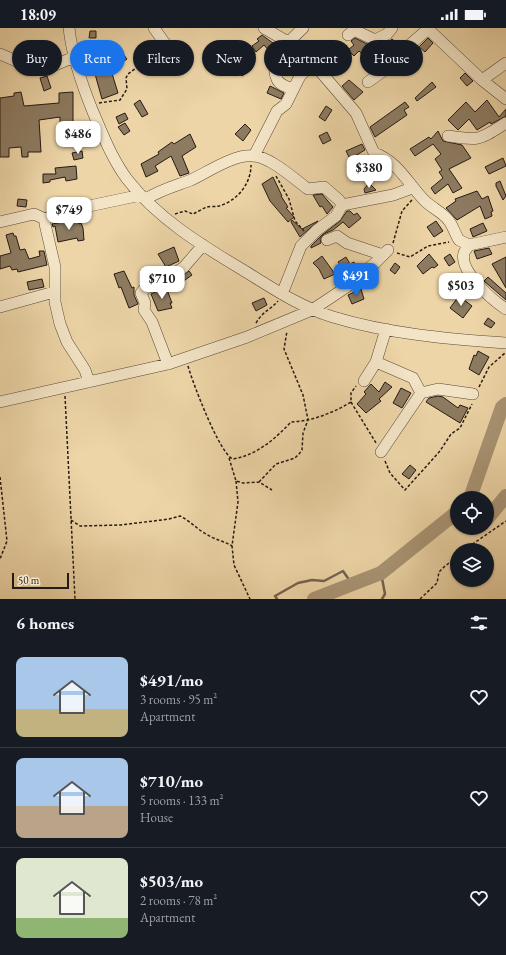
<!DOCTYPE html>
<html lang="en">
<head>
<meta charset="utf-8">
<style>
	:root { --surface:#171b24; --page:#242831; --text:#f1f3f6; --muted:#9ea1a6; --line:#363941; --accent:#1a73e8 }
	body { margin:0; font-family:"EB Garamond",serif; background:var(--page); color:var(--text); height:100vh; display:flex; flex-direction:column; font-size:15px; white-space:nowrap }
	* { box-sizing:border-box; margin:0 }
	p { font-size:13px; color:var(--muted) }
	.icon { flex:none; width:22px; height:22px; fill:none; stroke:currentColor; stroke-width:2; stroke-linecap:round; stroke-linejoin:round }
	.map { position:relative; height:571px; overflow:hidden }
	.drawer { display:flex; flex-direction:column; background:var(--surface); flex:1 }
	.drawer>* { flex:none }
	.top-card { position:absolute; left:12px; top:12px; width:482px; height:36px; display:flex; gap:8px }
	.fabs { position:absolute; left:450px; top:463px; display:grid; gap:8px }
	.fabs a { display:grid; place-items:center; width:44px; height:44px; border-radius:50%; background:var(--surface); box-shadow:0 1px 3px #0004; font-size:20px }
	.scale { position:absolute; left:12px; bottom:10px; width:57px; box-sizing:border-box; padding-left:4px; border:2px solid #251a15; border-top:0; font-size:11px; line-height:14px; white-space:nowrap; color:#251a15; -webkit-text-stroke:3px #f3e4c6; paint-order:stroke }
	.price { position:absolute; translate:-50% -34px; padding:0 9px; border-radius:8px; background:#fff; color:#222; font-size:13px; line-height:26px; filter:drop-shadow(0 1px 2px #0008) }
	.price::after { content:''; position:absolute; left:50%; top:24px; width:12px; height:9px; margin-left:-6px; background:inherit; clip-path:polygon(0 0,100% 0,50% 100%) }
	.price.on { background:var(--accent); color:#fff }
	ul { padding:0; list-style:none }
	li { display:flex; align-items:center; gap:12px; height:100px; padding:0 16px }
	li+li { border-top:1px solid var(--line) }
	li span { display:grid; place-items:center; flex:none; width:112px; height:80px; border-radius:8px; color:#555 }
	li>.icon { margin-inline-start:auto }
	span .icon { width:48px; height:48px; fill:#fffc; stroke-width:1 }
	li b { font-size:17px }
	h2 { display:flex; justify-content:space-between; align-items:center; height:48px; padding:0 16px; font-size:17px }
	.chip { padding:0 14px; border-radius:18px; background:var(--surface); box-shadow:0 1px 3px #0004; font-size:14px; line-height:36px }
	.chip.on { background:var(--accent); color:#fff }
	.status { display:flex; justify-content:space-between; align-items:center; height:28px; padding:0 20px; background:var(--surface); direction:ltr }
	.status svg { height:11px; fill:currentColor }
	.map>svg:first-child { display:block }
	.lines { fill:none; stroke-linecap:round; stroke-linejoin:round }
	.stream { stroke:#74644f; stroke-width:2.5 }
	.river { stroke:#a99575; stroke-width:14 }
	.building { fill:#8d7b61; stroke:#251a15 }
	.minor-casing { stroke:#57493a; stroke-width:12 }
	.path { stroke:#251a15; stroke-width:1.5; stroke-dasharray:3 2; stroke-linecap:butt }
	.minor { stroke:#f3e4c6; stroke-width:11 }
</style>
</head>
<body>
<div class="status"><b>18:09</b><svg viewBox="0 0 49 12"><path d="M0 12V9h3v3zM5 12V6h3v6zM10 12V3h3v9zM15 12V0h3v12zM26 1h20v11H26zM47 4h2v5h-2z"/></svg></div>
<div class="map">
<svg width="506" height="571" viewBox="0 0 506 571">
	<rect width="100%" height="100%" fill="#edd5a7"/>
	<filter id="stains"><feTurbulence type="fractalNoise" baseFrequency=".005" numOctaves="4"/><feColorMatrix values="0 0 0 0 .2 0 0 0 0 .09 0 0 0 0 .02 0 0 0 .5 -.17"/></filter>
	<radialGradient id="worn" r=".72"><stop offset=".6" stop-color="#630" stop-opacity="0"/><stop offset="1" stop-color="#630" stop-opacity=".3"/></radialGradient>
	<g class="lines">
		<path class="stream" d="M381 545 385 566 382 571
			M277 571 275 568 298 555 312 552 324 553 343 543 352 556"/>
		<path class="river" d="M470 470 502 379 506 376
			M487 491 506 468
			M314 571 381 545 457 484"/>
	</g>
	<path class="building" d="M90 3H96V10H89Z
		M262 7 277 18 271 25 264 17 256 24 252 18 259 13 257 11Z
		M355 10 369 17 372 20 363 27 359 23 354 28 348 22 354 17 351 13Z
		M428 10 433 15 425 24 419 19Z
		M392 11 399 17 381 31 373 23 379 18 382 20Z
		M123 26 127 31 120 36 116 30Z
		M166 30 172 37 166 45 158 37Z
		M247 34 252 41 242 48 237 41Z
		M110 39 118 65 102 71 95 46Z
		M465 45 473 53 467 58 460 50Z
		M47 48 51 60 44 63 40 50Z
		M349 52 363 64 354 72 342 58Z
		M432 54 436 59 417 73 415 70Z
		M270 58 284 65 281 71 267 65Z
		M21 64 24 78 59 75V65L73 64V99H60V89L39 92 41 124H28V129H22L21 119 9 120V129H0V70L14 68V65Z
		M140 72 148 86 142 89 134 76Z
		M487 72 499 89 506 81V88L491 96 490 94 477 102 469 91 458 102 448 92 466 74 475 84Z
		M405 74 409 79 404 82 407 87 375 109 370 99Z
		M326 78 332 82 325 93 319 89Z
		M125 85 128 91 119 96 116 89Z
		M125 95 130 103 124 107 118 99Z
		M245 96 251 102 243 113 235 106Z
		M438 103 443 113 462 117 471 130 449 141 462 160 453 165 448 156 435 166 431 160 443 150 439 144 442 142 435 131 441 126 433 116 415 128 410 121 429 109 431 111Z
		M327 104 331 112 323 116 319 108Z
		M190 106 196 119 182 128 189 145 180 148 171 128 155 138 158 143 146 149 141 136 159 126 158 124 172 114 174 116Z
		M362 116 365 122 350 131 346 123Z
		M82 123 83 130 74 132 72 125Z
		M503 130 506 138 489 146 485 139Z
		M363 135 371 142V144L364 149 357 140Z
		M76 138 77 151 66 153 65 149 50 152V154L43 155V146H56L55 140Z
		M273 149 282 168H281L288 179 286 180 294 189 288 194 270 173 262 156Z
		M500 153 506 168 503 172 496 158V155Z
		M369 155 376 162 365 165 364 161Z
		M477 163 482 171 488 168 493 183 491 184 492 188 485 191 480 178 457 192 446 180 456 173 455 171Z
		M322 166 333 179 327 186 322 178 320 179 313 167Z
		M18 171 27 172 26 179 17 178Z
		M347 183H350L354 187 357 185 361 190 349 200 343 194 333 202 324 206 320 211 321 215 311 220V218L322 207 340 193Z
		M78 191 79 196 81 195 83 200 84 212 78 213 77 210 58 214 55 198 53 199 52 196Z
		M292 192 302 201 318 193 300 209 291 194Z
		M436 193 443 203 434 209 427 199Z
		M483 195 487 203 473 209 470 201Z
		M13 205 14 208H16L20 222 25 221 29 231 40 228 39 223H44L47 237 18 244 17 241 12 242 10 238 0 241V228L11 225 6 207Z
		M174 219 179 233 166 239 158 226Z
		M489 220 492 226 477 231 474 223Z
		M429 226 438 237 434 240 432 239 423 246 417 238Z
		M450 226 455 234 449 238 444 230Z
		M322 228 335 246 324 251 319 241 313 235Z
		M346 229 350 236 354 234 357 239 351 244 347 238 343 241 338 234Z
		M506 229V260L492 236Z
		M395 235 400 239 395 246 390 242Z
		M124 243 132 260 134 259V267L138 276 129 280 121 259 119 260 114 246Z
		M189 243 192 247 178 257 176 253Z
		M488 249 506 265V272L484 253Z
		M42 251 44 259 29 262 27 254Z
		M166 259 172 275H170L172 280 158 283 151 266Z
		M361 261 364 271 352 276 348 267Z
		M459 268 472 278 463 290 450 280Z
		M264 270 267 277 256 283 252 275Z
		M488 290 495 295 491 300 484 296Z
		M478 323 489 329 479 347 469 341 474 327 476 328Z
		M385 354 392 359 379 371 381 373 366 385 357 376 366 366 364 364 371 356 379 364Z
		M401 360 411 365 402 380 393 375Z
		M438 368 443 369 458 380 460 377 468 380 460 395 426 374 429 370Z
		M410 437 416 442 409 451 402 446Z"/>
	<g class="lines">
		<g class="minor-casing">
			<path id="minor" d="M69 0C72 29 82 57 93 84 103 107 112 131 127 151 157 190 201 217 243 242 272 260 300 279 333 289 389 306 449 311 506 315
				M154 0 180 37
				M264 0 300 21 313 35 356 85 374 125C399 134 408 156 425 173 432 180 444 185 449 193 453 198 455 206 459 212L469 217
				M427 0 482 52 506 71
				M348 7 354 2 375 12 387 6 392 0
				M0 26 35 41H46L74 29
				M482 52 506 35
				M368 54 386 41 390 34 428 1
				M293 61C288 59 279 57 277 51 268 33 291 11 303 0
				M448 108C480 113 479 112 506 95
				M254 128 277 83 286 76 300 48 313 35
				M146 171C160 162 175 158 191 152 208 144 234 126 253 128 271 129 294 151 308 161L324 159 339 172 342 177 336 188 317 202 301 218 282 266
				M342 177 393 167 412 160
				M0 194 34 186 45 191
				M506 209 469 217C468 219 465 222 464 225 459 243 492 272 506 281
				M327 212 337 208 347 215 383 227
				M0 279 54 264
				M376 334 413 350 421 365 381 424
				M168 336 152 294 144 282 145 275 141 265 143 262 171 248 184 239 203 217
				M364 353 376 334 386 301
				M89 354 85 342 67 314 60 296 55 274V239L45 196V191L61 184 141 167
				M421 365 438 361 473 366
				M0 374 168 336 247 309 312 282 351 256 356 249 374 236 388 222"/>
		</g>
		<path class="path" d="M99 75 120 72 127 61 126 50 128 46 160 22
			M276 148 289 171 295 193 304 203
			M175 186 185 183 193 186C197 184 202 181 207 179 210 178 215 179 219 178 237 173 251 156 251 137
			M393 215 402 183 412 172
			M397 225 410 229 428 218 449 214
			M256 295C263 283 269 283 278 273
			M188 338C192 353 220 427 233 431 257 427 275 411 291 394 312 393 333 385 351 374V365L356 358
			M479 359 489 339 505 325
			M65 368 75 571
			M351 374 376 415
			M229 430 236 453 243 455 259 454 272 462
			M385 433 390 445 405 462 440 423 451 406 460 400 472 376
			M0 449 7 513 0 531
			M236 453 238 474 232 518 234 537 250 571
			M259 454 276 436 295 430 299 426 302 422 303 405 308 392 303 367 284 321 287 303
			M71 492 80 498 121 497 169 491 180 488C190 493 197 501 206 506 215 512 224 513 232 518
			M464 522 506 493
			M420 571 437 555 439 544 445 538 457 529"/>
		<use href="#minor" class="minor"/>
	</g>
	<rect width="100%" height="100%" filter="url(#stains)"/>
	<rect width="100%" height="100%" fill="url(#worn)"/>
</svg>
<div class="fabs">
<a><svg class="icon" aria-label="locate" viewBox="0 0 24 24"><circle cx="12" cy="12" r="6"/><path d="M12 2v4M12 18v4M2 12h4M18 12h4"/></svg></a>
<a><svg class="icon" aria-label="layers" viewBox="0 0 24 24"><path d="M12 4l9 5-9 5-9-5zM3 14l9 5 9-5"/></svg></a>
</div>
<div class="scale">50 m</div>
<b class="price" style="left:78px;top:127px">$486</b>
<b class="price" style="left:369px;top:161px">$380</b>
<b class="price" style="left:69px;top:203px">$749</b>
<b class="price on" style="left:356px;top:269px">$491</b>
<b class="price" style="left:162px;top:272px">$710</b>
<b class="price" style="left:461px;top:279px">$503</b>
<div class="top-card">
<a class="chip">Buy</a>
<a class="chip on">Rent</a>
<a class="chip">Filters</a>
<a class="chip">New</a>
<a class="chip">Apartment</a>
<a class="chip">House</a>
</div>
</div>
<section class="drawer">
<h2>6 homes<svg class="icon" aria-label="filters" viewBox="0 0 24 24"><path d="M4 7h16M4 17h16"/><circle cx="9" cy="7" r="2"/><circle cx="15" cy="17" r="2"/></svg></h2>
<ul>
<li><span style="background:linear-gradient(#a9c7e8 65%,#c2b280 0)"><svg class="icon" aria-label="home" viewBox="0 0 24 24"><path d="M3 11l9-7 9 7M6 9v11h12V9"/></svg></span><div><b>$491/mo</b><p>3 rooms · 95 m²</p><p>Apartment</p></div><svg class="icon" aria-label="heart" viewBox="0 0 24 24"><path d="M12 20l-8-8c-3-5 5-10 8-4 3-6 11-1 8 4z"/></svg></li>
<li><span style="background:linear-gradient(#a9c7e8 60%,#b9a48a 0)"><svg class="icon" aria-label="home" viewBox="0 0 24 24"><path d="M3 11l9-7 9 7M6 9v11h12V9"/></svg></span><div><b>$710/mo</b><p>5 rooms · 133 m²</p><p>House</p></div><svg class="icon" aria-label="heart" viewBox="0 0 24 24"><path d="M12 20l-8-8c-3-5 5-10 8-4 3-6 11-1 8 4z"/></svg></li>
<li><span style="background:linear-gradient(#dfe7d0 75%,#8fb573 0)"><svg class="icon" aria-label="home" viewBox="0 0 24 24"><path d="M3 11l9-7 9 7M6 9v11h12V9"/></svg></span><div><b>$503/mo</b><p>2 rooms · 78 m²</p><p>Apartment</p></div><svg class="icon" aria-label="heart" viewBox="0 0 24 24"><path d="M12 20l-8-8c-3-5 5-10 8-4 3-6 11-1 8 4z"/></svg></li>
</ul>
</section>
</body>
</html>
